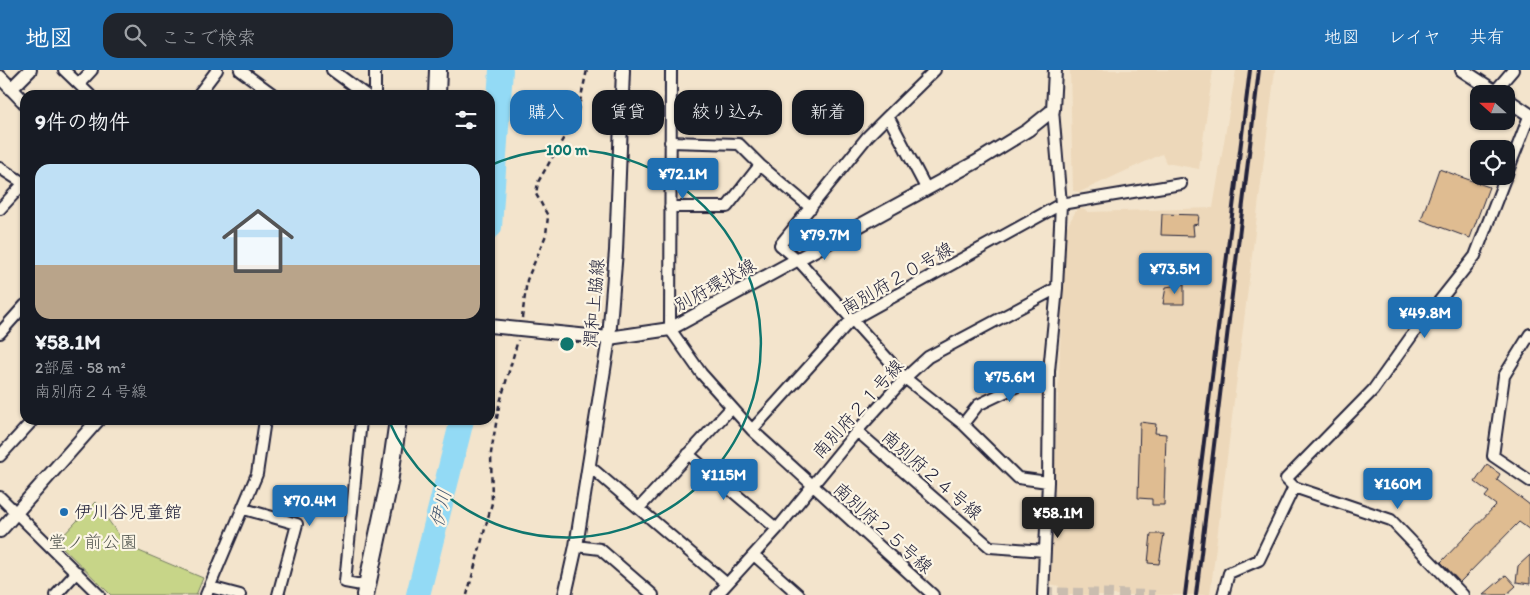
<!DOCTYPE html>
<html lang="ja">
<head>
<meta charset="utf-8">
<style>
	:root { --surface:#171b24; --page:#20242c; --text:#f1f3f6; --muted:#9ea1a6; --line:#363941; --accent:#1f6fb2 }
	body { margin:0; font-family:Itim,"Klee One",sans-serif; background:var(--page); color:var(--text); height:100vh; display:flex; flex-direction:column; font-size:19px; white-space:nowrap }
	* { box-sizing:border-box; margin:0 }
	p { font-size:16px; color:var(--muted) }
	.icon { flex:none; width:28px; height:28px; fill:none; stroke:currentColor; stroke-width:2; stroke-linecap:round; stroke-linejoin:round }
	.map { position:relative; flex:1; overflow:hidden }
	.panel { position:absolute; left:20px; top:20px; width:475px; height:335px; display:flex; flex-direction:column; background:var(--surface); border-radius:15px; box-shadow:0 1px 4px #0004 }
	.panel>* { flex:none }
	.guide { position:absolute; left:510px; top:20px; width:475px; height:45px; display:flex; gap:10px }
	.needle { width:32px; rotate:291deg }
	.tools { position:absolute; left:1470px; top:15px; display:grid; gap:10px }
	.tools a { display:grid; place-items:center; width:45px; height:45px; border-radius:10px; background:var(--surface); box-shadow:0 1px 4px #0004; font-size:25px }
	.price { position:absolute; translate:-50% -42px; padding:0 11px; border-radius:5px; background:var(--accent); color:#fff; font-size:16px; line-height:32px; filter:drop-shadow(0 1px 2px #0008) }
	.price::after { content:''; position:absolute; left:50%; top:30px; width:15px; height:11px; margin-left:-8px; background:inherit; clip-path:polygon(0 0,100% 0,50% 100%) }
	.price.on { background:#222; color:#fff }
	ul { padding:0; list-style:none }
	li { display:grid; align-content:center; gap:10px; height:265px; padding:0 15px }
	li+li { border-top:1px solid var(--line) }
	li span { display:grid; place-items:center; height:155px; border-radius:15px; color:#555 }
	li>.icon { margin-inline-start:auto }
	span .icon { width:90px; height:90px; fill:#fffc; stroke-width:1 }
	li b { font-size:21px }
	h2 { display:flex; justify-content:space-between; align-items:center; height:60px; padding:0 15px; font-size:21px }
	.chip { padding:0 18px; border-radius:15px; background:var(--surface); box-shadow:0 1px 4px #0004; font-size:18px; line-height:45px }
	.chip.on { background:var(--accent); color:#fff }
	header { display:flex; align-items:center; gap:30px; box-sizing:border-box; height:70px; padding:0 25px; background:var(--accent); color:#fff }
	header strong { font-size:24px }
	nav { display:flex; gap:28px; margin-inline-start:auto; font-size:18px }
	.search { width:350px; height:45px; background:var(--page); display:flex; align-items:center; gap:12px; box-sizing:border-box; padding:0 18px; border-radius:15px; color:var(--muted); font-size:19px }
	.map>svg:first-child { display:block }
	.built { fill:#edd8ba }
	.green { fill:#c7d588; stroke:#747c62 }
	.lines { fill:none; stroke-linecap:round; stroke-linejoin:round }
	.river { stroke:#93daf5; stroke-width:24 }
	.building { fill:#dfbc91; stroke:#22223b }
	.minor-tunnel { stroke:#c9bdaf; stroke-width:10; stroke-dasharray:10 5; stroke-linecap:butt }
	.minor-casing { stroke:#22223b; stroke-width:14 }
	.tertiary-casing { stroke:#22223b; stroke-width:16 }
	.primary-casing { stroke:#22223b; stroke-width:20 }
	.path { stroke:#22223b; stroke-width:2.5; stroke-dasharray:5 4; stroke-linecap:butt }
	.minor { stroke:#fcf5e5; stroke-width:10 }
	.tertiary { stroke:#fcf5e5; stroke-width:12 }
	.primary { stroke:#fcf5e5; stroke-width:16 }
	.rail { stroke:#22223b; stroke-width:4 }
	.ring { fill:none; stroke:#0f766e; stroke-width:2.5 }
	.poi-dot { fill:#1f6fb2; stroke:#fcf5e5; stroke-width:2 }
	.labels { text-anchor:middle; stroke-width:4.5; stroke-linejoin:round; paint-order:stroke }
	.street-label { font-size:18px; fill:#22223b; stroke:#fcf5e5 }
	.poi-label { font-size:18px; fill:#22223b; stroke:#fcf5e5; text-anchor:start }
	.park-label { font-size:18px; fill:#545852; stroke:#fcf5e5 }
	.water-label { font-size:19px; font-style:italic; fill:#445973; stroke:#fcf5e5 }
	.centre { fill:#0f766e; stroke:#fcf5e5; stroke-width:2.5 }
	.ring-label { font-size:15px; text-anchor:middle; font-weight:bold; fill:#0f766e; stroke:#fcf5e5; stroke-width:4.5; stroke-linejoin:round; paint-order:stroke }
</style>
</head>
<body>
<header>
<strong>地図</strong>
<div class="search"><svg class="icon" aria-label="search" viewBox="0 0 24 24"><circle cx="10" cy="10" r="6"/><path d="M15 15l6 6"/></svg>ここで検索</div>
<nav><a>地図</a><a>レイヤ</a><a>共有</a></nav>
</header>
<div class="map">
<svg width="1530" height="525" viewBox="0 0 1530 525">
	<rect width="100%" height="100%" fill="#f3e4cc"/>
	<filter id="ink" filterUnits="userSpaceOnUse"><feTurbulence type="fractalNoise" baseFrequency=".02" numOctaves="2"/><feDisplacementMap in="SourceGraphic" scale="10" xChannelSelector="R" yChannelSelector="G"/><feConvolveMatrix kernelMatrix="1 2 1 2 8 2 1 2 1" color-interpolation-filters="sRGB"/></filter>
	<g filter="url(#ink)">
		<path class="built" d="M1070 0H1213L1199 99 1166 93 1162 84 1080 122 1073 121Z
			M1236 0H1275L1210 525H1058L1059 516 1050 514 1065 160 1078 137 1089 142 1213 138Z"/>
		<path class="green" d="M95 432 127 476 203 508 196 525H111L57 472Z"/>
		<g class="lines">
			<path class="river" d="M490 157 501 0
				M418 525 462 350"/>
		</g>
		<path class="building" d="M1439 99 1489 117 1470 168 1421 150Z
			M1162 144 1199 145 1198 154 1193 155 1194 166 1161 165Z
			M1184 214V234H1163L1166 217Z
			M1140 352 1156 354 1155 363 1166 364 1164 435H1152V429L1138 428Z
			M1487 395 1500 404 1497 410 1530 435V460L1519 452 1460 512 1441 492 1496 435 1485 427 1489 422 1475 412Z
			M1151 464H1164L1159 494 1148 493Z
			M1530 485V514L1516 512 1518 496Z
			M1506 505 1516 516 1506 525H1483Z"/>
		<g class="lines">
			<path class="minor-tunnel" d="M1043 522 1155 525"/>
			<g class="minor-casing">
				<path id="minor" d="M64 0 90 25
					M240 0 274 25
					M332 0 366 25
					M671 0 670 259 701 303 752 360 933 525
					M79 14 92 0
					M1495 21 1513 0
					M198 25 217 0
					M375 25V0
					M888 46 868 66 780 175 798 190 905 308 963 354 1018 408 1048 412
					M670 72 739 74 760 95 727 137H670
					M760 95 811 138
					M0 98 25 114
					M1506 106 1530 44
					M926 118 888 46 935 0
					M0 139 24 113
					M0 263 25 235
					M1530 264 1504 306 1493 386 1530 411
					M361 350 345 512 367 516
					M963 354 978 335 1049 301
					M752 360 851 250 1061 134 1181 114
					M857 361 990 477 1045 481
					M688 384 777 459
					M0 386 33 350
					M588 395 726 513
					M0 427 99 525
					M640 437 731 338
					M244 439 297 454 278 525
					M576 476 600 479 653 525
					M754 485 799 525
					M210 517 240 525
					M56 525 77 502
					M206 525 257 404 265 350
					M717 525 777 459 857 361 905 308 928 287 1057 218
					M1043 525 1048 412 1049 301 1057 218 1061 134 1053 40
					M1223 525 1229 503 1259 490 1294 417
					M1463 525 1391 450 1294 417 1286 409 1373 320 1413 264 1475 186 1506 106"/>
			</g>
			<g class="tertiary-casing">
				<path id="tertiary" d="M1462 0 1499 24
					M0 7 25 33
					M11 19 30 0
					M1506 29 1530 45
					M490 256 609 268 670 259 976 92 1028 60 1053 40 1055 0
					M0 461 98 350
					M565 525 576 476 609 268 616 181 623 0"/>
			</g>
			<g class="primary-casing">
				<path id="primary" d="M437 25 438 0
					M365 525 389 413 398 350"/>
			</g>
			<path class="path" d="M522 248 527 210 546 165 548 146 536 124 538 112 577 45 587 0
				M467 525 492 433 491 383 499 336 518 270"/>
			<use href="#minor" class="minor"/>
			<use href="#tertiary" class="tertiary"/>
			<use href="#primary" class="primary"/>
			<path class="rail" d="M1185 525 1250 0
				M1196 525 1259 0"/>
		</g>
	</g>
	<path class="ring" d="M491 95A194 194 0 1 1 389 351"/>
	<circle class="poi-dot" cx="64" cy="442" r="5"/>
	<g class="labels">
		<g class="street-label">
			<text transform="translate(897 208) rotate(-30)" y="6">南別府２０号線</text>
			<text transform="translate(715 215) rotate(-29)" y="6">別府環状線</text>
			<text transform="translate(594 233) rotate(-85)" y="6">潤和上脇線</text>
			<text transform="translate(858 339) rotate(-48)" y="6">南別府２１号線</text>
			<text transform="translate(932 405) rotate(41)" y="6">南別府２４号線</text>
			<text transform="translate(883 458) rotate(42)" y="6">南別府２５号線</text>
		</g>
		<g class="poi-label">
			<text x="74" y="448">伊川谷児童館</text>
		</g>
		<g class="park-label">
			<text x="93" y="478">堂ノ前公園</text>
		</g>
		<g class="water-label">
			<text transform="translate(440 438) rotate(-76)" y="7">伊川</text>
		</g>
	</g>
	<circle cx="567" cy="274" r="8" class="centre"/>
	<g class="ring-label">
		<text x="567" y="85">100 m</text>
	</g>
</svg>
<div class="tools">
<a><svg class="needle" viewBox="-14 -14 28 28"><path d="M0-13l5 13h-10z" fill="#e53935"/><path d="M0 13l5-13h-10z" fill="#9ea1a6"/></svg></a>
<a><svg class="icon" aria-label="locate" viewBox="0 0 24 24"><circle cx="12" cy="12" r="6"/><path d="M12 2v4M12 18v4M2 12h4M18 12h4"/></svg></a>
</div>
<b class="price" style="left:683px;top:130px">¥72.1M</b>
<b class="price" style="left:825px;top:191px">¥79.7M</b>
<b class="price" style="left:1175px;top:225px">¥73.5M</b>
<b class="price" style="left:1425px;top:269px">¥49.8M</b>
<b class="price" style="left:1010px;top:333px">¥75.6M</b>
<b class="price" style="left:724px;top:431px">¥115M</b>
<b class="price" style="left:1398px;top:440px">¥160M</b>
<b class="price" style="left:310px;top:457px">¥70.4M</b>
<b class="price on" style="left:1058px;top:469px">¥58.1M</b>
<div class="guide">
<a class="chip on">購入</a>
<a class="chip">賃貸</a>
<a class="chip">絞り込み</a>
<a class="chip">新着</a>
</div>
<section class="panel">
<h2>9件の物件<svg class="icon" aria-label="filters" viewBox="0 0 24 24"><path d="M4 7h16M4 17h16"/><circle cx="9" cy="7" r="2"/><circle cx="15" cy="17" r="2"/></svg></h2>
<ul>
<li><span style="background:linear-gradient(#bfe0f5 65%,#b9a48a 0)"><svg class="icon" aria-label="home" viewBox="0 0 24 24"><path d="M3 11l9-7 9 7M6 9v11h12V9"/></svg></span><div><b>¥58.1M</b><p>2部屋 · 58 m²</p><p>南別府２４号線</p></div></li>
</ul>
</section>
</div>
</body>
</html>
